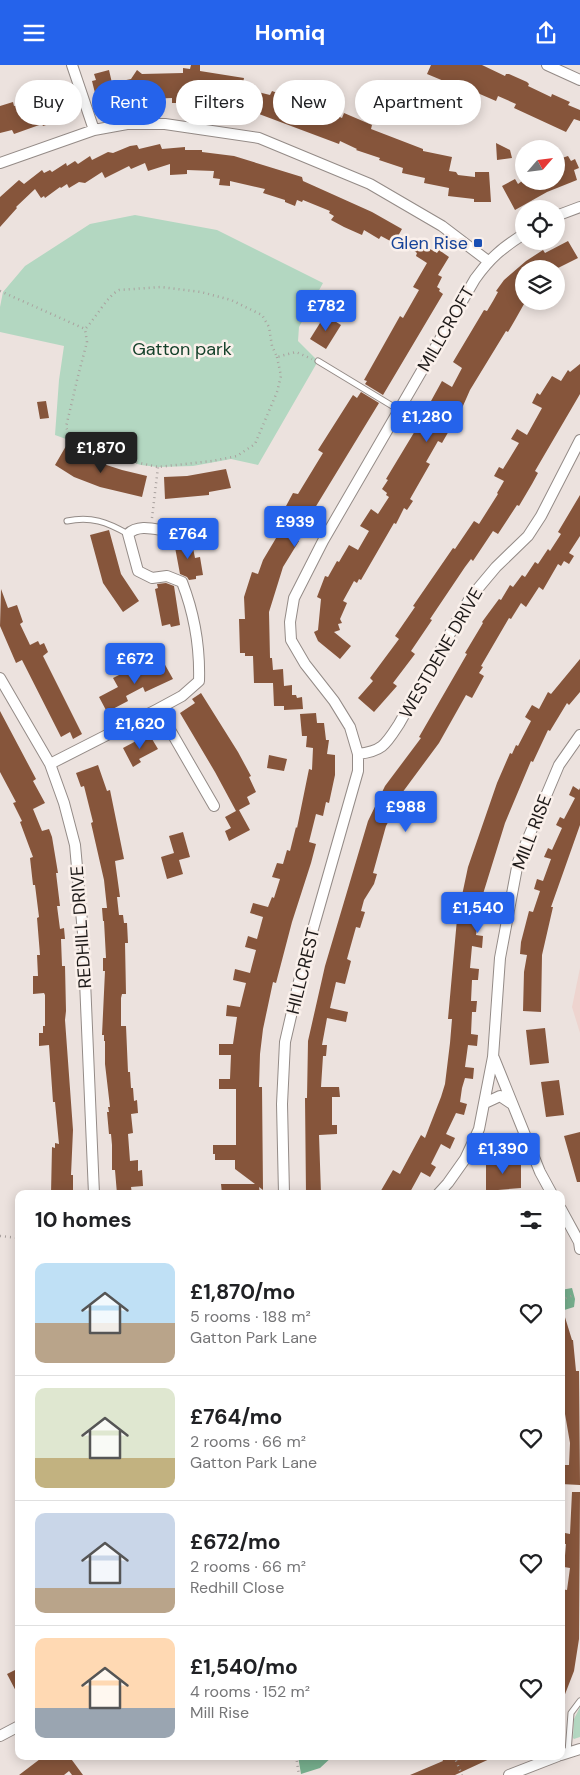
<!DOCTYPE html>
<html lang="en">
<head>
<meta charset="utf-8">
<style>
	:root { --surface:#fff; --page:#f6f6f6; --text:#202124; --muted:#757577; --line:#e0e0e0; --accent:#2563eb }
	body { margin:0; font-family:"DM Sans",sans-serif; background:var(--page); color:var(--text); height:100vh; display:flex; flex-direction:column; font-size:19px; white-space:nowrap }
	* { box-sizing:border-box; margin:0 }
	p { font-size:16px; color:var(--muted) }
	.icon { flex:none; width:28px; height:28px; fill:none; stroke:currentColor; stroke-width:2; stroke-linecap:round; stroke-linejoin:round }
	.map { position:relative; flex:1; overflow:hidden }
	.sheet { position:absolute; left:15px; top:1125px; width:550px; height:570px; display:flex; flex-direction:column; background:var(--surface); border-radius:10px; box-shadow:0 2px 12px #0003 }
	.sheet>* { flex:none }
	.banner { position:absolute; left:15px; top:15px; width:550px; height:45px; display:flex; gap:10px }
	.needle { width:32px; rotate:62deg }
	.tools { position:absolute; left:515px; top:75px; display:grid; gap:10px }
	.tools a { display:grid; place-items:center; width:50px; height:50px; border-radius:50%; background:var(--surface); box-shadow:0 2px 12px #0003; font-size:25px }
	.price { position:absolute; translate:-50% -42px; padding:0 11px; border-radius:5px; background:var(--accent); color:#fff; font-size:16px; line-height:32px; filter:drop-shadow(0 1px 2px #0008) }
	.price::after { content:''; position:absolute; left:50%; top:30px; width:15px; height:11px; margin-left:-8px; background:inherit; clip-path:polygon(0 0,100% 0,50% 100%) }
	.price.current { background:#222; color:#fff }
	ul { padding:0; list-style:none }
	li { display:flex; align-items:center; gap:15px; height:125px; padding:0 20px }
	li+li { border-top:1px solid var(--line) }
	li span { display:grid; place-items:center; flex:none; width:140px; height:100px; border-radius:10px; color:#555 }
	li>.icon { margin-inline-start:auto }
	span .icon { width:60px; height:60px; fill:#fffc; stroke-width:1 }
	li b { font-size:21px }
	h2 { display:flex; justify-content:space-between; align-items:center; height:60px; padding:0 20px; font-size:21px }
	.pill { padding:0 18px; border-radius:22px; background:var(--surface); box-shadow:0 2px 12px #0003; font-size:18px; line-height:45px }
	.pill.current { background:var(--accent); color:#fff }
	header { display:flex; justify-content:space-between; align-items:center; height:65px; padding:0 20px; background:var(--accent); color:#fff; font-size:22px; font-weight:800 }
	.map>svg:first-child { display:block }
	.education { fill:#eed4cf }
	.green { fill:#b3d7c1 }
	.forest { fill:#76ae8d }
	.building { fill:#86553b }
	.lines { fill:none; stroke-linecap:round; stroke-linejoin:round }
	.lane-casing { stroke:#948b87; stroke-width:7 }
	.street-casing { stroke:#948b87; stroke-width:12 }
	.path { stroke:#a9a19e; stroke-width:2.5; stroke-dasharray:1 4; stroke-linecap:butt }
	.lane { stroke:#fff; stroke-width:5 }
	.street { stroke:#fff; stroke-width:10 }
	.transit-dot { fill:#1a4fb4; stroke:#faf0eb; stroke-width:2 }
	.labels { text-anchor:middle; stroke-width:5; stroke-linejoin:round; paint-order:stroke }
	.transit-label { font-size:18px; fill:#164399; stroke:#faf0eb; text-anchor:end }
	.street-label { font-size:18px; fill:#1d1918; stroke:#faf0eb }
	.park-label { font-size:18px; fill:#14412a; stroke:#faf0eb }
</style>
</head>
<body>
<header><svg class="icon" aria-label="menu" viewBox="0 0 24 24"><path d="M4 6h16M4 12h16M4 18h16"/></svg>Homiq<svg class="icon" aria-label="share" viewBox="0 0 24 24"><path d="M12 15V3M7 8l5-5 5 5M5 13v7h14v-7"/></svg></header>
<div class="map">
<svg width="580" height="1710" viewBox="0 0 580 1710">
	<rect width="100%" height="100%" fill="#ece2de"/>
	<path class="education" d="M580 903V968L572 942Z"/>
	<path class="green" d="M135 150 217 165 323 218 299 262 298 276 318 296 258 400 231 394 193 401 158 402 141 400 121 394 55 370 59 315 64 281 0 267V242L3 227 25 201 90 159Z
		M580 1642V1672L574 1674 573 1673 574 1654Z"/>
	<path class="forest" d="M572 1223 575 1234 574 1242 561 1246V1225Z
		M298 1691H333L320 1703 301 1709Z"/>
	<path class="building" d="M191 0H200V6L244 13 242 23 270 30 272 26 296 35 298 31 314 38 313 40 342 53 344 48 372 60 371 64 423 84V86L452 92 449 106 456 107 458 110 475 112V107H489L491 137H474V134L448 131 449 123 424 118 425 113 402 108 403 103 379 95 380 93 356 85 357 84 340 76 339 79 259 49V51L240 45 189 36V38H172V33L146 34V28L101 40 98 28H95L92 16 96 15 94 9 109 5 112 18 131 14 137 5 142 9 183 8V3L190 4Z
		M431 0H482L505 11 506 9H509L527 17 529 19 528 21 551 32 552 29 570 37 568 40 580 45V56L574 54 566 67 514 43 516 39 498 31 496 36 452 17 451 19 427 9Z
		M64 25 73 49 51 56 52 58 43 61 42 59 14 69 12 65 0 68V41L13 37 14 41 21 40Z
		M496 78 510 85 512 93 497 95Z
		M160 79 162 84 185 82V85H202V87L234 91 302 112 303 116 372 147 402 164 394 178 381 171 379 174 364 165 362 170 344 162 331 155 334 151 329 148 330 146 303 135 302 137 297 135 295 141 285 137V135L263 128 265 124 230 116V121L219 120 220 114 213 113 214 106 187 105V109L170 110V99L148 106 145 98 131 104 129 101 105 113 102 107 85 118 79 117 69 123 67 119 61 123 60 122 45 133 44 131 41 133 35 124 16 142 17 143 0 162V132L19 115 24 119 42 105 44 108 50 105 52 107 66 98 67 101 75 96 78 99 90 91 92 95 108 87 113 88 130 81 137 80 139 84Z
		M568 91 571 96 575 94 579 103 574 105 577 115 547 127 515 145 502 121 515 114 518 119 522 116H556V95Z
		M568 176 578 193 556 204H524V239L515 255 508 267 506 266 470 325 459 350 439 359 450 364 442 378 438 376 426 397 430 399 410 434 413 436 407 445 404 443 396 459 394 458 361 515 359 514 357 518 354 516 343 536 347 538 340 554 342 558 338 559 340 565 334 567 351 581 340 594 318 576 314 567 318 565 321 534 317 532 325 511 328 512 337 496 339 497 349 480 358 485 369 466 360 461 371 444 378 449 389 432 386 430 387 428 382 424 388 415 386 414 421 356 431 360 441 341 431 336 442 316 452 322 462 303 453 297 484 245 487 246 493 236 498 227 496 226 504 215 526 196 543 185 545 188Z
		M418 177 437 188 439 185 449 192 438 210 442 212 437 222 440 224 439 226 443 229 383 330 365 319 367 316 364 315 400 251 403 253 419 225 413 222 427 198 416 191 417 188 413 185Z
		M325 250 341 260 326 284 310 274Z
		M580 299V329L535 406 538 408 532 419 519 441 517 440 498 469 493 466 473 496 471 494 465 502 430 554 432 555 411 586 415 589 393 618 397 621 374 647 358 633 373 616 370 613 399 574 395 571 415 542 413 541 453 483 455 484 474 456 479 459 498 429 497 428 504 416 494 411 499 402 503 404 519 378 511 374 517 364 527 370 542 343 532 338 537 328 540 330 552 311 561 316 568 305 570 307Z
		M361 327 379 338 296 474 299 476 283 502 269 547 270 593H272L273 605 283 604 284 621 292 620V630H296L297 633 302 632 303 644 284 645V641H274L273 618H254L253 591H245V588H240L239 554H245L244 532 252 507 258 509 263 495 285 458 279 454 293 428 298 429 323 388 318 385 353 330 357 333Z
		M46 336 49 353 40 354 37 337Z
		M66 381 93 397 94 396 122 405 147 411 142 432 100 422 74 412 55 400Z
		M226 404 231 423 209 427V430L165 434 164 412 187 411Z
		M580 430V471L569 488 574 491 569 499 564 496 561 501 558 499 543 525 539 522 526 542 521 538 511 554 509 553 481 601 483 602 479 608 484 611 472 633 466 630 439 678 402 728 409 731 405 740 399 737 386 761 373 808 377 809 374 819 364 835 361 846 365 847 360 863 356 862 347 894 351 896 345 919 336 917 330 943 348 947 346 957 327 953 322 980H327L326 991H323L321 1022H339L340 1032H332V1060H337V1069L319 1070 321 1129H306L305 1033H307L308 976 325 901 368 756 385 721 421 673 419 672 467 589 465 588 483 558 482 557 499 534 501 535 510 520 513 522 522 510 525 512 535 497 538 499 548 484 550 486 561 469 558 467Z
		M109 465 121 509 139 536 123 547 103 518 90 470Z
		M191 473 195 493 200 492 203 510 196 511V514L189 515 187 512 180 509 174 477Z
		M166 518 174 521 180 560 171 562 170 559 162 561 155 524 158 523 157 519Z
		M1 524 8 543 17 540 23 557 20 559 30 580 38 576 40 580 44 578 48 587 43 591 82 669 73 674 70 667 61 672 22 595 16 598 0 561Z
		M580 594V627L569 640 567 638 550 666 548 665 533 697 531 696 505 758 483 829 476 870 483 871 482 883 472 881 470 903 479 904 478 915H472L471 936H477L476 947H472L471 969 478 970 477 981 468 980 465 1002 474 1003 473 1014 465 1013 462 1023 460 1037 467 1039 464 1050 456 1048 446 1069 455 1073 450 1084 441 1079 431 1099 436 1102 430 1112 421 1107 409 1129H379L393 1105 400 1109 421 1070 425 1073 441 1032 445 1019 450 978 452 954H448L457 854 468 802 497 718 510 688 512 689 516 680 518 681 531 656 525 652 532 640 539 644 548 627 551 629Z
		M164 598 173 614 145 627 143 622 126 631 128 636 107 647 99 632 118 622 113 613 131 604 132 608 144 602 147 607Z
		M201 628 238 687 251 711 249 712 256 727 247 732 250 739 239 745 250 765 229 776 225 766 231 763 225 752 236 746 215 707 180 648 195 638 192 634Z
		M0 646 36 714 33 716 45 738 33 744 42 766 49 764 52 772 58 808H56L60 841H57L60 864 64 863 65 874H61L62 901H65L66 946 65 955 73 1065 71 1110H73V1129H51L52 1082 55 1083V1078L59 1079 55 1037H53L49 980 39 981V968H43V961H45V930L44 928 33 929V911H38L37 890H40L37 853 39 852 35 820H33L30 793 33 792 20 757 22 756 13 738 16 737 0 707Z
		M316 648 317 658H324L326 675H329L327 689 335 690V710L329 738 326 737 323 751 316 749 309 777 316 779 311 798 292 857 276 918 273 917 263 964 260 989 259 1022H262L263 1125 259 1122 260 1129H222L221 1119H255L235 1104V1095H215V1089H213V1080H236V1024H219V1014H230L231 990H219V979H233L237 952 226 951 227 940 240 942 246 918 233 915 235 904 250 908 256 885 245 882 248 871 257 874 263 852 250 848 253 838 268 842 272 832 274 833 280 814 272 812 277 798 283 799 287 785 290 786 296 762 297 763 309 704 312 705 313 683 306 682 307 671H302L300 649Z
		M149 669 158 684 139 694 141 697 133 702 123 683Z
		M269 690 287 694 284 706 267 703Z
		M98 700 107 726 110 725 124 794 115 796 120 832H117L119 850H123L124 858H127L128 878H125L126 929H122L121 933V961H126L128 1007H130L131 1023H133L134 1036 137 1035 138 1048 131 1049 133 1068 128 1069 130 1096 138 1095V1106L142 1105 143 1121 131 1122 132 1129H117L115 1105H112V1080L111 1069H109L107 1047H109L108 1042H110L105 999V976H104V970H102L105 906H103V893H106L104 856H103L102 843H107L104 815 91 758 93 757 84 721 81 722 76 708Z
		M573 721 579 725 580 723V760L551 842H553L542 890 541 947 523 946 524 907 527 890 520 889 521 877 529 846 533 847 540 826 534 824 537 814 543 816 551 794 544 792 548 783 552 785 562 763 556 760 560 752 564 754 575 733 569 730Z
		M183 767 190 792 179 795 183 809 167 814 161 792 174 788 169 771Z
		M545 963 549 998 530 1000 526 965Z
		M559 1015 564 1050 546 1052 541 1017Z
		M580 1067V1117H577L564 1071Z
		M508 1094V1096L520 1095V1100L521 1099V1123L486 1126V1099H490V1095Z
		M561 1249H564L572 1275H573L576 1306H579L580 1420 561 1419V1410L564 1409 565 1400H569L570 1378 565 1349 561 1350Z
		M572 1427H580L579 1574 574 1606 562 1637 561 1524 567 1525 570 1503 564 1502 566 1479H564L565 1468 570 1469Z
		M19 1603V1632L7 1609Z
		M44 1691H69L83 1710H72L69 1706 64 1710H19Z
		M441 1691H496L455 1710H410L443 1696Z"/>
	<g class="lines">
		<g class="lane-casing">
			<path id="lane" d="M318 296 399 345
				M67 456C91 451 107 457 128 469
				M167 466 210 463
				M568 1687 571 1648 580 1636"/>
		</g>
		<g class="street-casing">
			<path id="street" d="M72 0 94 65
				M547 0 580 15
				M0 98 94 65 127 59H165L259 73 370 119 442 161 488 196
				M556 151 580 142
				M0 613 50 699 64 738 75 780 83 868 94 1129
				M158 644 182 631 199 616C200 584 194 548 182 517L167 511 152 513 138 506 128 469C138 459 154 464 167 466
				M358 689C383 686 386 679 399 659L470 533 496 502 528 471 541 451 580 375
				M50 699 158 644 214 741
				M494 993 540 1107 552 1129
				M485 1038 500 1031 512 1039
				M284 1129 282 1039 285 977 303 899 358 706V689L350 662 334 636 305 599 291 575 290 557 294 533 323 476 475 214C490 193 502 183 524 169
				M438 1129 448 1118 465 1094 479 1064 493 992 500 893 518 797 559 700 580 670
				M561 1144 579 1177 580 1184
				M0 1671 19 1661
				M561 1690 580 1684
				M509 1710 558 1691"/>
		</g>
		<path class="path" d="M0 226 85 264
			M277 292 281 311 277 327 255 379 237 391 212 396 158 402 121 394 75 374 70 371 66 362 78 311 87 277 85 264C96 253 107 231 119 225L161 222 201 227 231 235 262 250 269 262 272 281 277 292 296 287 312 294
			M152 453 158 402
			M0 1171 19 1173
			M561 1235 574 1230
			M296 1691 299 1710
			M454 1691 462 1710"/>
		<use href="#lane" class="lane"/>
		<use href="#street" class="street"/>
	</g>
	<rect class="transit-dot" x="473" y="173" width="10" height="10" rx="2.5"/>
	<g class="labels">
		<g class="transit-label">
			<text x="468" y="184">Glen Rise</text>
		</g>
		<g class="street-label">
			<text transform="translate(446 264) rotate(-60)" y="6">MILLCROFT</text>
			<text transform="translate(441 588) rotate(-60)" y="6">WESTDENE DRIVE</text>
			<text transform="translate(532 767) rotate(-69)" y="6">MILL RISE</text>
			<text transform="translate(81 862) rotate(-94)" y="6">REDHILL DRIVE</text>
			<text transform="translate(303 906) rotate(-76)" y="6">HILLCREST</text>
		</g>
		<g class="park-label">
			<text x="182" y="290">Gatton park</text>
		</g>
	</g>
</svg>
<div class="tools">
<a><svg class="needle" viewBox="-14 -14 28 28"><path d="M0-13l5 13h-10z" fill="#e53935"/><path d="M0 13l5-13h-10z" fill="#757577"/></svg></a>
<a><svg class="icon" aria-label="locate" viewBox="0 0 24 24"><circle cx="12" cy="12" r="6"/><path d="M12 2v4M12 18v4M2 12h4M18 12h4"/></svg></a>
<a><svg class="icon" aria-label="layers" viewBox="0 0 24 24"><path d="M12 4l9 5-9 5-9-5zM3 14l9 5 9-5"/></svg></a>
</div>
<b class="price" style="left:326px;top:267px">£782</b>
<b class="price" style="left:427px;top:378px">£1,280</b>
<b class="price current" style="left:101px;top:409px">£1,870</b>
<b class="price" style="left:295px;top:483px">£939</b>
<b class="price" style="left:188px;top:495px">£764</b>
<b class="price" style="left:135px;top:620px">£672</b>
<b class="price" style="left:140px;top:685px">£1,620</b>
<b class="price" style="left:406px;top:768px">£988</b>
<b class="price" style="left:478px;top:869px">£1,540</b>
<b class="price" style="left:503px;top:1110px">£1,390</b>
<div class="banner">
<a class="pill">Buy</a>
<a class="pill current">Rent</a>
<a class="pill">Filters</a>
<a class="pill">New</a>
<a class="pill">Apartment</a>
</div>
<section class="sheet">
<h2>10 homes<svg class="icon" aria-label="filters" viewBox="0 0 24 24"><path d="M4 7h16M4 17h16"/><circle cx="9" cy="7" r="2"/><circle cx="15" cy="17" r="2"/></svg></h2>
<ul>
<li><span style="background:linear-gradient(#bfe0f5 60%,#b9a48a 0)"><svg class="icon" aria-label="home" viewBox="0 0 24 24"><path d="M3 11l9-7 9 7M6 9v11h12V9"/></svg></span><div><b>£1,870/mo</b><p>5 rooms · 188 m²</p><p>Gatton Park Lane</p></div><svg class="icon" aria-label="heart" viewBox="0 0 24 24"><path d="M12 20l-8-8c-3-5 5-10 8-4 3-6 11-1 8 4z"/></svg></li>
<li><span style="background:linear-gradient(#dfe7d0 70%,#c2b280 0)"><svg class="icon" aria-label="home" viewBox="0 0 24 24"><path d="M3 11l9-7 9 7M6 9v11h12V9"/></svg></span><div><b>£764/mo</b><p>2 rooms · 66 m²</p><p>Gatton Park Lane</p></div><svg class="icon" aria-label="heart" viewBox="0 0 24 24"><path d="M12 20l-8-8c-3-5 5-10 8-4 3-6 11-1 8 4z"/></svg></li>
<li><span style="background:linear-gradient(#c9d6e8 75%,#b9a48a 0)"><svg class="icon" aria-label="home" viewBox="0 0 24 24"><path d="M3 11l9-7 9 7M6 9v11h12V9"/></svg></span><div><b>£672/mo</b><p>2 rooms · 66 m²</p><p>Redhill Close</p></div><svg class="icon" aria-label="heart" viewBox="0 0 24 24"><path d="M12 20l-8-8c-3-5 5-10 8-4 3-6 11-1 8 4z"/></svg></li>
<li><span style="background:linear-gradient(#ffd9b3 70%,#9aa5b1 0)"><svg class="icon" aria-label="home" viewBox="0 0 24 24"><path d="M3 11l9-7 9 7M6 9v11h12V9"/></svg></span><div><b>£1,540/mo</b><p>4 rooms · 152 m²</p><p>Mill Rise</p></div><svg class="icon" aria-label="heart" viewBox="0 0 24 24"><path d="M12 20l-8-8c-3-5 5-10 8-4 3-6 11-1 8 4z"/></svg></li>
</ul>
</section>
</div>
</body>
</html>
